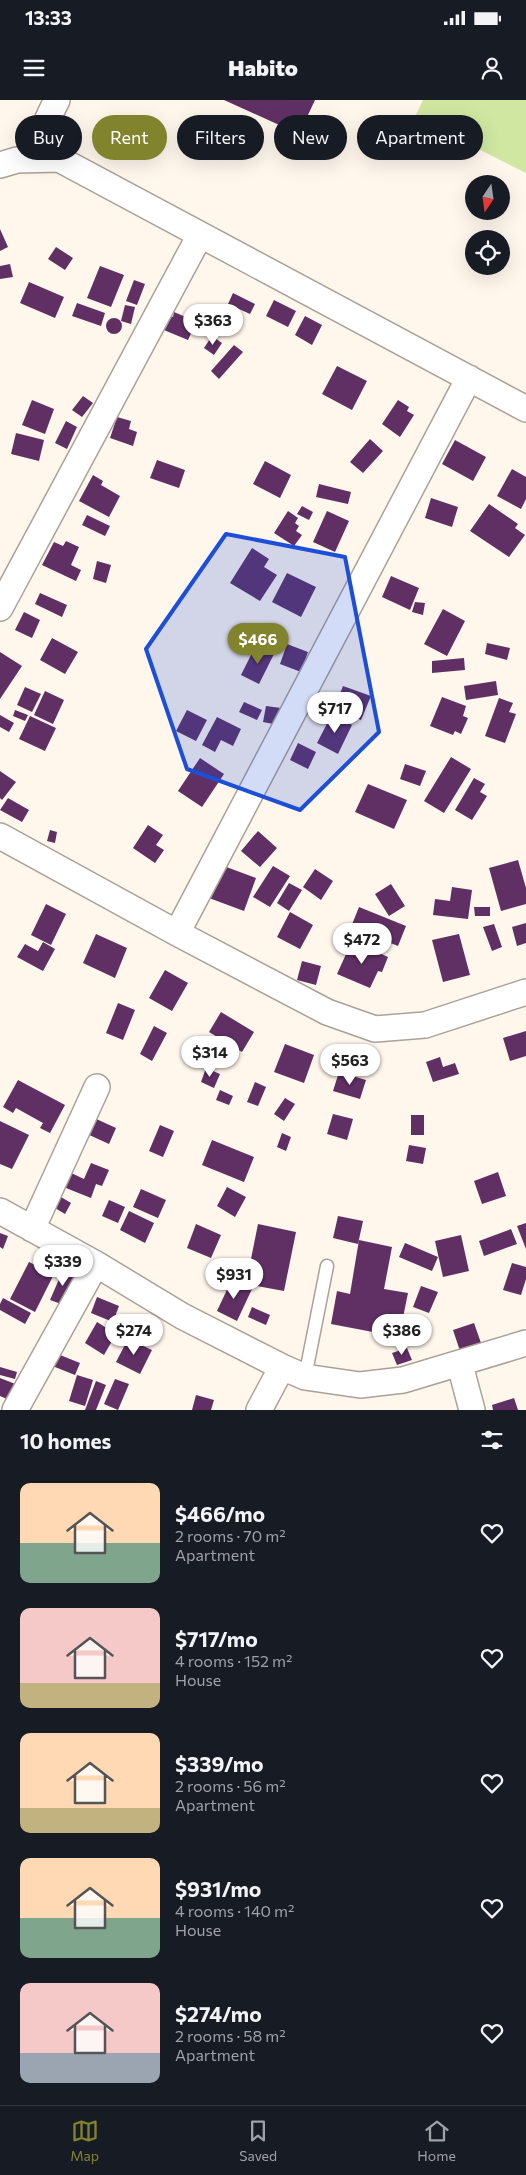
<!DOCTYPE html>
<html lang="en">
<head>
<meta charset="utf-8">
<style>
	:root { --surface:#171b24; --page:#242831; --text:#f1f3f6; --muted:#9ea1a6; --line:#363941; --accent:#82842d }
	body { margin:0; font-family:Commissioner,sans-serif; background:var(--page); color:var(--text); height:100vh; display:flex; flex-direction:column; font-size:19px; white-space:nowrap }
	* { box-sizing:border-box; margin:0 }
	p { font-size:16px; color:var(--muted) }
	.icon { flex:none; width:28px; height:28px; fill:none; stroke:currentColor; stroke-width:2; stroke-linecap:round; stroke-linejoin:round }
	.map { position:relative; height:1310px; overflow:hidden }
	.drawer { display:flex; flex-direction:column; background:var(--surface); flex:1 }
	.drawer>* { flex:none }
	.banner { position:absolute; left:15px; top:15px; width:496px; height:45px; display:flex; gap:10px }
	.needle { width:32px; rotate:193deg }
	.tools { position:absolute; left:465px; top:75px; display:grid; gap:10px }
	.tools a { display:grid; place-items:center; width:45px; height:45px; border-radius:50%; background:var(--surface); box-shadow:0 5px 20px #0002; font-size:25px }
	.price { position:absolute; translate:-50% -42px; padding:0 11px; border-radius:18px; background:#fff; color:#222; font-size:16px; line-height:32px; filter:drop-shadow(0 1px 2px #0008) }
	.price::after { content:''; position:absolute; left:50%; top:30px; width:15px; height:11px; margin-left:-8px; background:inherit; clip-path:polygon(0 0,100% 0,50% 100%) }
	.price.on { background:var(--accent); color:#fff }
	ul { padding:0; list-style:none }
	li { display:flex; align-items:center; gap:15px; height:125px; padding:0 20px }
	li span { display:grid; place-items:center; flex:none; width:140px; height:100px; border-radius:10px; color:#555 }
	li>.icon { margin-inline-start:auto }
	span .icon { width:60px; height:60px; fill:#fffc; stroke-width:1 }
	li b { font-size:21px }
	h2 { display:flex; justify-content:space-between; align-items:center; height:60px; padding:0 20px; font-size:21px }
	.tag { padding:0 18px; border-radius:22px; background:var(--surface); box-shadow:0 5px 20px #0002; font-size:18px; line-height:45px }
	.tag.on { background:var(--accent); color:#fff }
	.status { display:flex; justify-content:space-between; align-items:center; height:35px; padding:0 25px; background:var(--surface); direction:ltr }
	.status svg { height:14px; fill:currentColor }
	header { display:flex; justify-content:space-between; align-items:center; height:65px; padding:0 20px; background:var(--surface); font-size:22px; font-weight:800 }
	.menu { display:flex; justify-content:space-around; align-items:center; height:70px; border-top:1px solid var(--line); background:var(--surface); font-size:14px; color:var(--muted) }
	.menu a { display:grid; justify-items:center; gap:2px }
	.menu .on { color:var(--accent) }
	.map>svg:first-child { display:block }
	.green { fill:#d0e7a1 }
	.building { fill:#603065 }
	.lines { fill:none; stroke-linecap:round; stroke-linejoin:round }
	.service-casing { stroke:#aaa198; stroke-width:15 }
	.minor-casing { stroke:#aaa198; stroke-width:28 }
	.service { stroke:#fff; stroke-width:12 }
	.minor { stroke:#fff; stroke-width:25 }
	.marked { fill:#1d4ed8; fill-opacity:0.2; stroke:#1d4ed8; stroke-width:4; stroke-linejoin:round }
</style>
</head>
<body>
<div class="status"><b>13:33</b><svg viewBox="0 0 49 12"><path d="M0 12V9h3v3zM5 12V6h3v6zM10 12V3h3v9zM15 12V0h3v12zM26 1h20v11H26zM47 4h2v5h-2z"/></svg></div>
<header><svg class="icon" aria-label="menu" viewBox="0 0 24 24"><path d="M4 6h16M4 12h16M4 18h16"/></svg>Habito<svg class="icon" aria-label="person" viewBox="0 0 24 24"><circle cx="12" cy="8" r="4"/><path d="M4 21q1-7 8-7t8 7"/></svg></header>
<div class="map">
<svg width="526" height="1310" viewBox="0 0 526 1310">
	<rect width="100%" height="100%" fill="#fff6ec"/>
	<path class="green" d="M423 0H526V73L415 17Z"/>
	<path class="building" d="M224 0H315L299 34Z
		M0 129 8 147 0 151Z
		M56 147 73 158 65 170 48 159Z
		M10 164 13 177 0 179V166Z
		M100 166 124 175 111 207 87 198Z
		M134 180 145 184 137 205 126 201Z
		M29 182 64 197 55 218 20 203Z
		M233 193 255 204 250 214 228 204Z
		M274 200 296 211 288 227 266 216Z
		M77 203 105 213 101 226 72 216Z
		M125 205 135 207 131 224 121 221Z
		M202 208 206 213 197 221 193 216Z
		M174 212 188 218 185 223 194 227 188 240 159 228 166 214 173 217Z
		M305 216 322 225 312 245 295 235Z
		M106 226a8 8 0 1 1 16 0a8 8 0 1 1-16 0Z
		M212 236 222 243 214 255 204 248Z
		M234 245 243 252 219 279 211 271Z
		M337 266 367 281 352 310 322 294Z
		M83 296 93 303 82 317 72 310Z
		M32 300 54 309 45 334 22 325Z
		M398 300 409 307 407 311 414 315 400 337 382 324Z
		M117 317 131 321 129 329 137 332 133 346 110 338Z
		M66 321 77 327 67 349 55 343Z
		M16 333 44 340 39 361 11 354Z
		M370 339 383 351 363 373 350 362Z
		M455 340 486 357 473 381 442 364Z
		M157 360 185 370 179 388 150 378Z
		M265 361 291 375 280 398 253 384Z
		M512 369 526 377V399L521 409 497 396Z
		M93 375 103 381 101 385 120 396 109 417 79 401Z
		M319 384 351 392 348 404 316 397Z
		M431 398 458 407 452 427 425 418Z
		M489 404 518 424 515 428 525 435 509 457 470 431Z
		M302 406 313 412 309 420 297 414Z
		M288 411 298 418 295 423 299 426 296 431 302 435 294 446 274 433Z
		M327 411 349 421 335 452 313 442Z
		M87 415 110 426 105 436 82 425Z
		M66 441 79 447 71 465 81 470 76 481 42 465 54 442 63 446Z
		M252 448 269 459 264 467 277 475 260 501 230 483Z
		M97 461 111 465 106 483 93 479Z
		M287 473 316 487 301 517 272 502Z
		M391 476 419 488 410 510 382 497Z
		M40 493 67 505 62 517 35 504Z
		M415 502 425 503 423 515 412 512Z
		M443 509 465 521 447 556 424 544Z
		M24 512 40 520 32 538 15 530Z
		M263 526 288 538 281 551 257 539Z
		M52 538 78 552 65 574 40 560Z
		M487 543 510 548 507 560 485 554Z
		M287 544 308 552 301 572 280 564Z
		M256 545 274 554 259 584 241 575Z
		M0 552 22 566 0 599Z
		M464 558 465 570 432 573V561Z
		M496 581 498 595 466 600 464 586Z
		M343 586 371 596 361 620 334 609Z
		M25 587 41 594 32 612 17 605Z
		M45 591 64 600 53 624 34 615Z
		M442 597 466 606 463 616 468 618 461 634 455 631 453 635 430 626Z
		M499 598 513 603 509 612 516 614 505 643 485 636Z
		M244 602 262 610 257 620 239 612Z
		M266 606 281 608 278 625 263 622Z
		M15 610 28 615 25 621 13 616Z
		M187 610 207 620 196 641 176 631Z
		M332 614 352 625 338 654 317 643Z
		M0 615 14 623 9 632 0 627Z
		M30 616 56 628 45 651 19 639Z
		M217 617 241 629 233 646 221 640 215 652 202 645Z
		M298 643 316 652 308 669 290 660Z
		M451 657 471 669 444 713 424 701Z
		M200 658 224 674 202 707 178 691Z
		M405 664 426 671 420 686 400 679Z
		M0 671 16 682 2 700 0 698Z
		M474 678 485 684 480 692 487 696 472 720 455 710Z
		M368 684 407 700 394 729 355 712Z
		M8 698 29 710 22 722 0 710Z
		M148 725 163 735 156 745 164 750 155 763 133 748Z
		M50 730 57 732 55 743 47 741Z
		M258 731 277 748 260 767 241 751Z
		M518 760 526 788V804L501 811 489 768Z
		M221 765 256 778 244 811 209 798Z
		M273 766 290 776 270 807 253 797Z
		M315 769 333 781 321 800 303 787Z
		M289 783 302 790 289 811 277 803Z
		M391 784 405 806 389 816 375 794Z
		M452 787 472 790 468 819 433 815 435 799 450 801Z
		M46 804 66 814 51 845 31 835Z
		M359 807 406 826 398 846 351 827Z
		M474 807H490V816H475Z
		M290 812 313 825 300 849 277 837Z
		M526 823V843L517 846 512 827Z
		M494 824 502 847 492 851 483 827Z
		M96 834 127 848 115 878 83 863Z
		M459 834 470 875 443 882 432 840Z
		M352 841 388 857 382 872 378 871 370 888 337 874Z
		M43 842 55 849 43 871 17 857 25 844 38 851Z
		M302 861 321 866 316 885 297 880Z
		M165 870 188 883 172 911 149 898Z
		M118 903 135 910 123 940 106 933Z
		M221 912 254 932 242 952 209 932Z
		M154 926 167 933 152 961 140 954Z
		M526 931V956L510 961 503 938Z
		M285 944 314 955 304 983 274 972Z
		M440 957 443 967 455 963 459 974 433 982 426 962Z
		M206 968 220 974 214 988 201 982Z
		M339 972 366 980 360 999 333 991Z
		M18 980 65 1005 50 1033 40 1028 43 1023 16 1008 13 1013 3 1007Z
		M255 982 266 987 258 1006 247 1002Z
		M220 990 233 996 229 1005 216 1000Z
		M285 998 295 1004 284 1021 274 1014Z
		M333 1014 353 1019 347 1040 327 1034Z
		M411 1015H424V1035H411Z
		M92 1017 116 1028 109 1044 85 1033Z
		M0 1021 29 1035 12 1069 0 1064Z
		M160 1025 174 1031 163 1057 149 1051Z
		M282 1033 291 1037 286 1051 277 1047Z
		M212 1040 254 1057 244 1082 202 1065Z
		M409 1045 426 1048 423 1064 406 1061Z
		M91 1063 109 1070 102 1086 96 1084 91 1098 61 1086 67 1071 84 1079Z
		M498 1072 506 1096 482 1104 474 1081Z
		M227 1087 246 1097 235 1117 217 1106Z
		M141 1089 166 1100 158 1118 133 1107Z
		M56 1094 71 1103 65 1114 50 1105Z
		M109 1100 125 1107 118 1123 102 1116Z
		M129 1111 154 1123 145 1143 120 1130Z
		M338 1116 363 1121 358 1144 333 1138Z
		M526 1123V1149L517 1126Z
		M196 1124 221 1135 211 1158 187 1148Z
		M258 1124 296 1132 284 1191 246 1184Z
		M511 1129 517 1144 484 1156 479 1141Z
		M0 1133 8 1136 3 1149 0 1147Z
		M461 1135 469 1171 443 1177 435 1141Z
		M359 1140 392 1147 384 1189 408 1193 399 1237 331 1224 337 1191 350 1194Z
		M405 1143 438 1157 432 1171 399 1157Z
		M29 1162 54 1174 35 1212 10 1199Z
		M512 1163 526 1167V1179L521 1195 503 1190Z
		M63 1170 77 1175 64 1205 50 1200Z
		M232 1179 252 1189 237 1221 217 1211Z
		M421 1186 438 1192 429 1213 413 1207Z
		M97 1197 119 1206 113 1222 91 1213Z
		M3 1198 31 1213 25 1224 0 1210V1204Z
		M252 1207 270 1215 266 1225 248 1217Z
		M97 1222 116 1234 104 1255 85 1243Z
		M474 1223 481 1243 460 1251 453 1230Z
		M128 1239 152 1250 140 1274 116 1262Z
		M407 1248 412 1260 397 1265 392 1253Z
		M50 1251 80 1263 75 1275 45 1263Z
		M0 1267 17 1272 15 1279 0 1275Z
		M77 1275 93 1280 85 1306 69 1301Z
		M0 1278 18 1285 12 1301 0 1296Z
		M115 1279 129 1284 118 1310 104 1304Z
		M96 1281 106 1285 96 1310H85Z
		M196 1295 214 1300 211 1310H192Z
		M514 1298 518 1310H493L492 1305Z"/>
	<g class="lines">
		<g class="service-casing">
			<path id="service" d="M305 1277 327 1166"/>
		</g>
		<g class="minor-casing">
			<path id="minor" d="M57 0C45 24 35 39 59 59L526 309
				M0 65 17 60 59 59
				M0 508 200 135
				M0 736 177 833 327 912 375 929 425 925 526 892
				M177 833 469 278
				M0 1111 96 1164 182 1216 282 1267 305 1277 360 1285 403 1280 526 1243
				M32 1129 97 987
				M460 1265 472 1310
				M15 1310 96 1164
				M259 1310 282 1267"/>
		</g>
		<use href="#service" class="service"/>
		<use href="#minor" class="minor"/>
	</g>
	<path class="marked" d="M226 434 345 457 379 632 300 710 187 669 146 549Z"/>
</svg>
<div class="tools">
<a><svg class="needle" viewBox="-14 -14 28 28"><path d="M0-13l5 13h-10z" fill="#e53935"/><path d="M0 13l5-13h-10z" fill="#9ea1a6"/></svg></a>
<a><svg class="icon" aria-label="locate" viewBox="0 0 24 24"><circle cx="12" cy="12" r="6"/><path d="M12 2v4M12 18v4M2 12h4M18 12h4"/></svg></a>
</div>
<b class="price" style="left:213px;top:246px">$363</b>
<b class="price on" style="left:258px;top:565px">$466</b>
<b class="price" style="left:335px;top:634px">$717</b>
<b class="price" style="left:362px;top:865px">$472</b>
<b class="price" style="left:210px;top:978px">$314</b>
<b class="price" style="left:350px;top:986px">$563</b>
<b class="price" style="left:63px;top:1187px">$339</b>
<b class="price" style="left:234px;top:1200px">$931</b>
<b class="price" style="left:134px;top:1256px">$274</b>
<b class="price" style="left:402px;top:1256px">$386</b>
<div class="banner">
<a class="tag">Buy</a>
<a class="tag on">Rent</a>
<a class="tag">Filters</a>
<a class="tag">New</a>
<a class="tag">Apartment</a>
</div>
</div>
<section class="drawer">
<h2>10 homes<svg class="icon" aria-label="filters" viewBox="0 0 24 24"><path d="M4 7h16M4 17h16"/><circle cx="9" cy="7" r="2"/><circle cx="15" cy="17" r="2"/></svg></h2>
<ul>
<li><span style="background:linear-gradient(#ffd9b3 60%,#7fa58c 0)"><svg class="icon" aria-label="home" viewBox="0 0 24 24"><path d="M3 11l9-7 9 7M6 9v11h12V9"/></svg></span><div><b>$466/mo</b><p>2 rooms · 70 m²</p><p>Apartment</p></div><svg class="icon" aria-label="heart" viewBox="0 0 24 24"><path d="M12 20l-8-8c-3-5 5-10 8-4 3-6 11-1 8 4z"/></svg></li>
<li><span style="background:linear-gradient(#f6c9c9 75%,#c2b280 0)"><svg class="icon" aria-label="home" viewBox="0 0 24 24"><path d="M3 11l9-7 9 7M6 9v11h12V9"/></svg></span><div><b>$717/mo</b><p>4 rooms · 152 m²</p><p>House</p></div><svg class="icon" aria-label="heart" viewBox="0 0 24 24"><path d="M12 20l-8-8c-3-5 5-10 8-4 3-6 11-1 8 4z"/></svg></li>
<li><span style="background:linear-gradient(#ffd9b3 75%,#c2b280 0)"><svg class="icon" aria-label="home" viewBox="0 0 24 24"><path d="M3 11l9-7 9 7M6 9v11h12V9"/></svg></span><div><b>$339/mo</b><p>2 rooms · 56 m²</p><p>Apartment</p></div><svg class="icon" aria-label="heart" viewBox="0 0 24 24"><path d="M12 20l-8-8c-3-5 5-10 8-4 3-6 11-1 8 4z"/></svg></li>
<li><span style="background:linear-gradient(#ffd9b3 60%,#7fa58c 0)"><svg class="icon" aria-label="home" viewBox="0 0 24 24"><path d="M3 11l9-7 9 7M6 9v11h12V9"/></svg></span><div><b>$931/mo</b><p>4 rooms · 140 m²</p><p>House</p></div><svg class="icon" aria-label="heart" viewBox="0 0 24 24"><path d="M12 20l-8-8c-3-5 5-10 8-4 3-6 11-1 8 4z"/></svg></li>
<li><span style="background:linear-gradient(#f6c9c9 70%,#9aa5b1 0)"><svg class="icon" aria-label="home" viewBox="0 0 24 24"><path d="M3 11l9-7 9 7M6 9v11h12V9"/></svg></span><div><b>$274/mo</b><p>2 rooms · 58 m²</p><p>Apartment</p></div><svg class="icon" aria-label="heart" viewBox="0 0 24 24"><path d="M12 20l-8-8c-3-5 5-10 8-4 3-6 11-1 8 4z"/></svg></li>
</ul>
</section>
<nav class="menu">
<a class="on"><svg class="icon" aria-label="map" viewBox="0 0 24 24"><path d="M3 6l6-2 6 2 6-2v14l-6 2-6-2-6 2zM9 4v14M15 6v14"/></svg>Map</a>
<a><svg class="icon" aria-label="saved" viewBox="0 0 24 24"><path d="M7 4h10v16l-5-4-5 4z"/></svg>Saved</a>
<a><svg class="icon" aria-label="home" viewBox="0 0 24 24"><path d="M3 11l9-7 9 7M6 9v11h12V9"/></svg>Home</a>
</nav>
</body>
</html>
